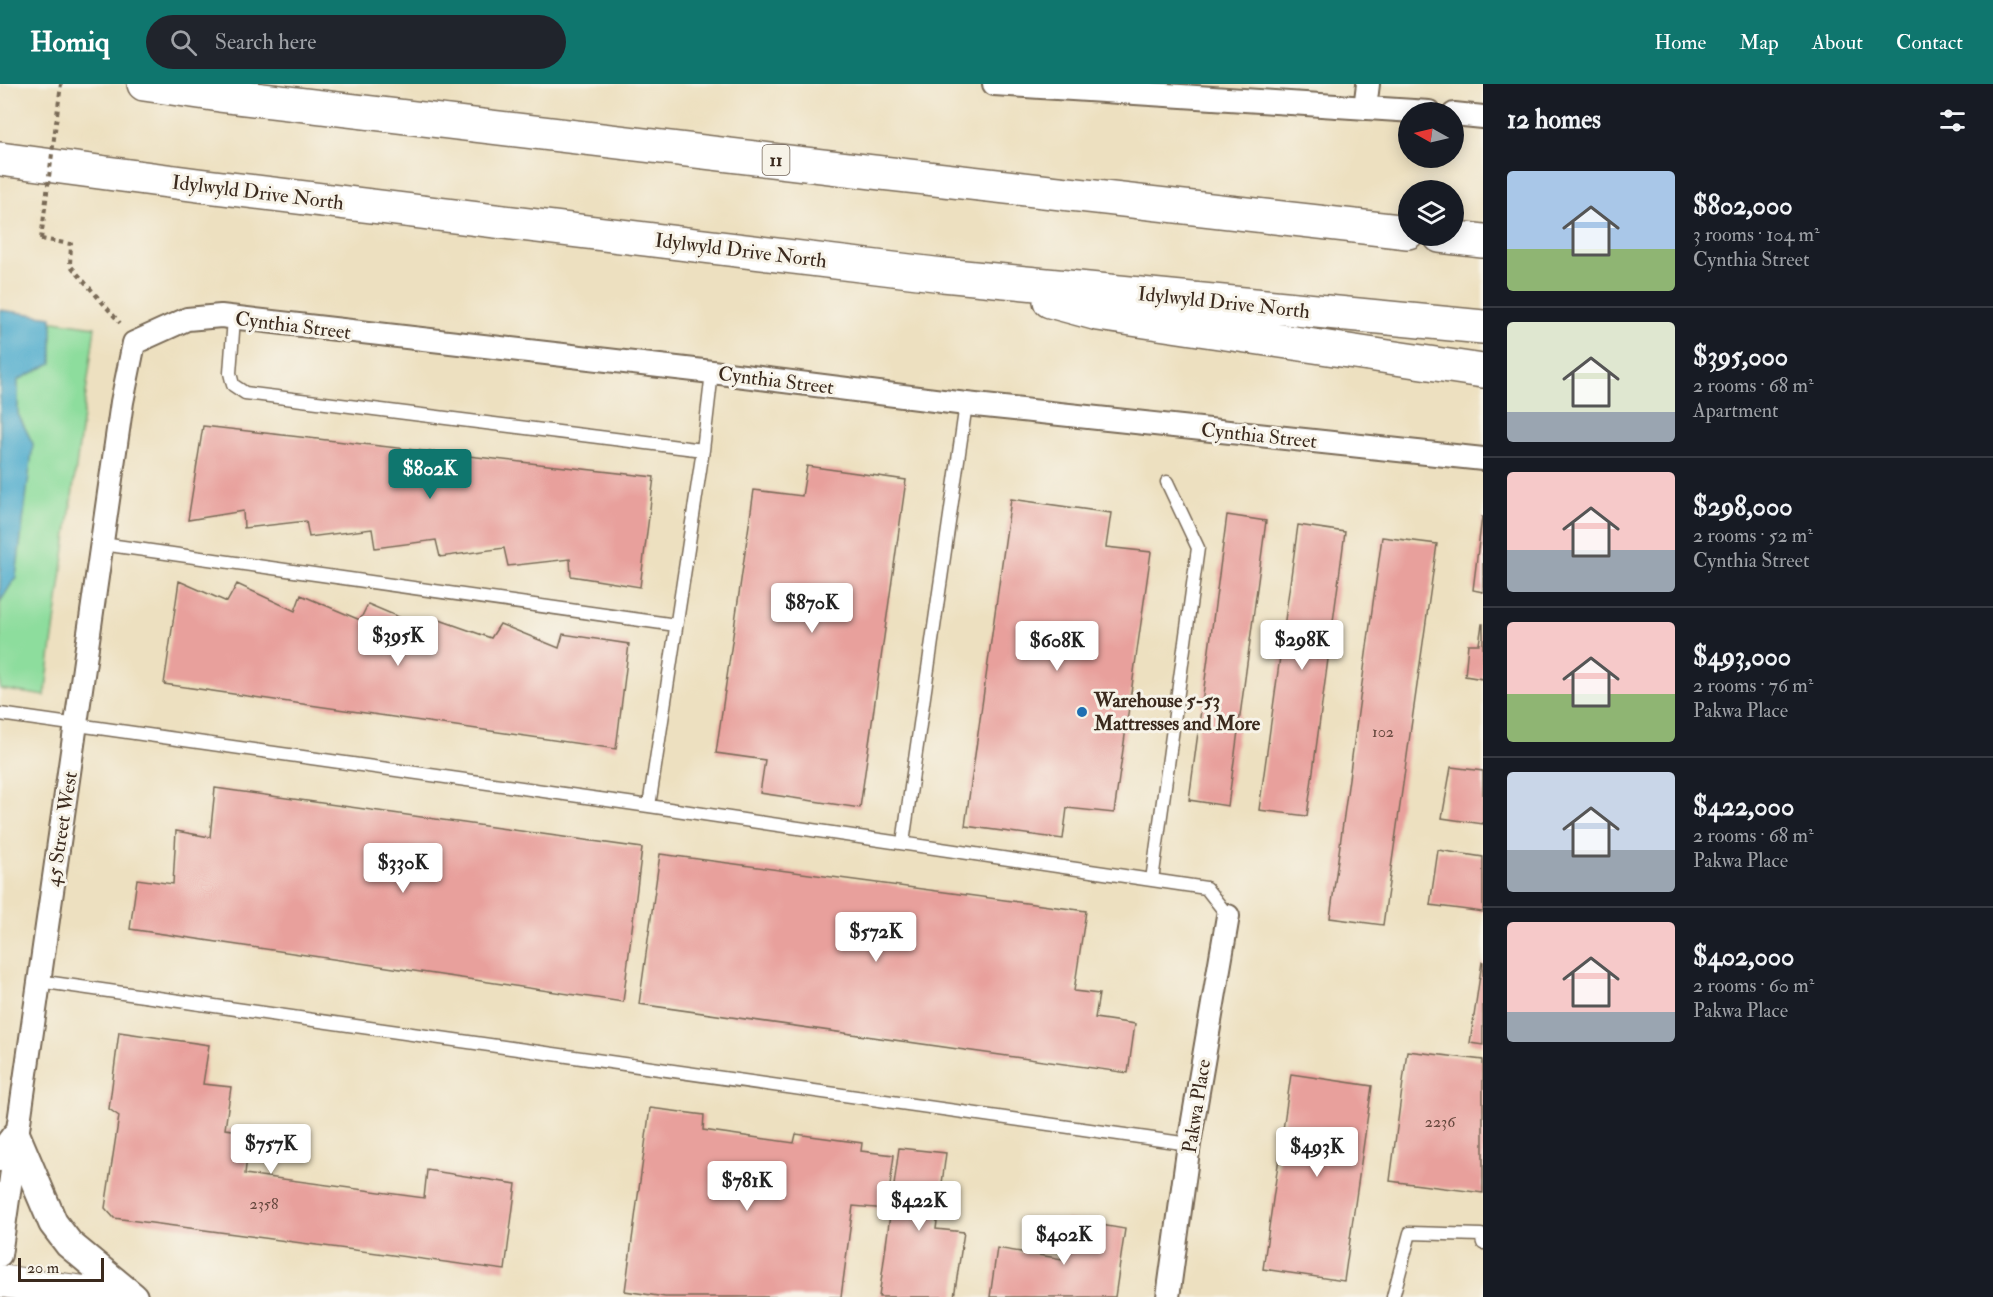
<!DOCTYPE html>
<html lang="en">
<head>
<meta charset="utf-8">
<style>
	:root { --surface:#171b24; --page:#20242c; --text:#f1f3f6; --muted:#9ea1a6; --line:#363941; --accent:#0f766e }
	body { margin:0; font-family:"IM FELL Double Pica",serif; background:var(--page); color:var(--text); height:100vh; display:flex; flex-direction:column; font-size:22px; white-space:nowrap }
	* { box-sizing:border-box; margin:0 }
	p { font-size:20px; color:var(--muted) }
	.icon { flex:none; width:33px; height:33px; fill:none; stroke:currentColor; stroke-width:2; stroke-linecap:round; stroke-linejoin:round }
	.map { position:relative; flex:1; overflow:hidden }
	.panel { display:flex; flex-direction:column; background:var(--surface); width:510px }
	.panel>* { flex:none }
	.needle { width:39px; rotate:278deg }
	.fabs { position:absolute; left:1398px; top:18px; display:grid; gap:12px }
	.fabs a { display:grid; place-items:center; width:66px; height:66px; border-radius:50%; background:var(--surface); box-shadow:0 3px 15px #0003; font-size:30px }
	.scale { position:absolute; left:18px; bottom:15px; width:86px; box-sizing:border-box; padding-left:6px; border:3px solid #3b2a1e; border-top:0; font-size:16px; line-height:21px; white-space:nowrap; color:#3b2a1e; -webkit-text-stroke:4px #f7f3e8; paint-order:stroke }
	.price { position:absolute; translate:-50% -51px; padding:0 14px; border-radius:6px; background:#fff; color:#222; font-size:20px; line-height:39px; filter:drop-shadow(0 2px 3px #0008) }
	.price::after { content:''; position:absolute; left:50%; top:36px; width:18px; height:14px; margin-left:-9px; background:inherit; clip-path:polygon(0 0,100% 0,50% 100%) }
	.price.active { background:var(--accent); color:#fff }
	ul { padding:0; list-style:none }
	li { display:flex; align-items:center; gap:18px; height:150px; padding:0 24px }
	li+li { border-top:2px solid var(--line) }
	li span { display:grid; place-items:center; flex:none; width:168px; height:120px; border-radius:6px; color:#555 }
	li>.icon { margin-inline-start:auto }
	span .icon { width:72px; height:72px; fill:#fffc; stroke-width:1 }
	li b { font-size:26px }
	h2 { display:flex; justify-content:space-between; align-items:center; height:72px; padding:0 24px; font-size:26px }
	header { display:flex; align-items:center; gap:36px; box-sizing:border-box; height:84px; padding:0 30px; background:var(--accent); color:#fff }
	header strong { font-size:28px }
	nav { display:flex; gap:33px; margin-inline-start:auto; font-size:21px }
	.search { width:420px; height:54px; background:var(--page); display:flex; align-items:center; gap:15px; box-sizing:border-box; padding:0 21px; border-radius:33px; color:var(--muted); font-size:22px }
	main { display:flex; flex:1; min-height:0 }
	.map>svg:first-child { display:block }
	.green { fill:#8ddd9d; stroke:#64845e; stroke-width:1.5 }
	.water { fill:#4eaccd; stroke:#446b76; stroke-width:1.5 }
	.building { fill:#e8a09c }
	.lines { fill:none; stroke-linecap:round; stroke-linejoin:round }
	.service-casing { stroke:#796a57; stroke-width:15 }
	.minor-casing { stroke:#796a57; stroke-width:26 }
	.tertiary-casing { stroke:#796a57; stroke-width:32 }
	.secondary-casing { stroke:#796a57; stroke-width:34 }
	.motorway-casing { stroke:#796a57; stroke-width:36 }
	.path { stroke:#796a57; stroke-width:4; stroke-dasharray:4.5 4.5; stroke-linecap:butt }
	.service { stroke:#fff; stroke-width:12 }
	.minor { stroke:#fff; stroke-width:22 }
	.tertiary { stroke:#fff; stroke-width:28 }
	.secondary { stroke:#fff; stroke-width:32 }
	.motorway { stroke:#fff; stroke-width:33 }
	.path-bridge { stroke:#796a57; stroke-width:4; stroke-dasharray:4.5 4.5; stroke-linecap:butt }
	.poi-dot { fill:#1f6fb2; stroke:#f7f3e8; stroke-width:2 }
	.labels { text-anchor:middle; stroke-width:6; stroke-linejoin:round; paint-order:stroke }
	.number-label { font-size:16px; fill:#66483e }
	.shield { fill:#f7f3e8; stroke:#73665b; stroke-width:1.5 }
	.shield-label { font-size:18px; font-weight:bold; fill:#3b2a1e }
	.street-label { font-size:20px; fill:#3b2a1e; stroke:#f7f3e8 }
	.poi-label { font-size:20px; font-weight:bold; fill:#3b2a1e; stroke:#f7f3e8; text-anchor:start }
</style>
</head>
<body>
<header>
<strong>Homiq</strong>
<div class="search"><svg class="icon" aria-label="search" viewBox="0 0 24 24"><circle cx="10" cy="10" r="6"/><path d="M15 15l6 6"/></svg>Search here</div>
<nav><a>Home</a><a>Map</a><a>About</a><a>Contact</a></nav>
</header>
<main>
<div class="map">
<svg width="1483" height="1213" viewBox="0 0 1483 1213">
	<rect width="100%" height="100%" fill="#f7f3e8"/>
	<filter id="ink" filterUnits="userSpaceOnUse"><feTurbulence type="fractalNoise" baseFrequency=".0167" numOctaves="2"/><feDisplacementMap in="SourceGraphic" scale="12" xChannelSelector="R" yChannelSelector="G"/><feConvolveMatrix kernelMatrix="1 2 1 2 8 2 1 2 1" color-interpolation-filters="sRGB"/></filter>
	<filter id="wash" filterUnits="userSpaceOnUse"><feTurbulence type="fractalNoise" baseFrequency=".008" numOctaves="4" result="noise"/><feDisplacementMap in="SourceGraphic" scale="24" xChannelSelector="R" yChannelSelector="G"/><feGaussianBlur stdDeviation="1.35" result="paint"/><feColorMatrix in="noise" values="0 0 0 0 0 0 0 0 0 0 0 0 0 0 0 0 0 1.4 0 .05"/><feComposite in="paint" operator="in"/></filter>
	<g filter="url(#wash)">
		<rect width="100%" height="100%" fill="#ede0c0"/>
		<path class="green" d="M0 229 95 243 45 612 0 605Z"/>
		<path class="water" d="M0 226 52 233V279L18 296V330L33 360 16 493 0 518Z"/>
		<g id="blocks">
			<path class="building" d="M203 342 654 393 640 503 571 492 570 475 508 482 504 464 440 473 436 456 375 464 372 445 309 453 306 437 244 444 243 427 188 436Z
				M807 382 906 396 860 724 760 709 765 676 716 669 754 406 802 412Z
				M1011 415 1111 429 1106 463 1151 468 1114 729 1067 724 1063 755 965 742Z
				M1227 431 1266 437 1228 722 1189 716Z
				M1482 433H1483V508L1473 506Z
				M1298 441 1345 448 1307 732 1259 726Z
				M1382 453 1437 460 1383 841 1330 834Z
				M179 497 227 518 237 500 295 527 301 511 360 536 368 520 427 545 431 533 491 554 500 540 559 564 563 550 629 560 616 665 164 600Z
				M1482 540H1483V595L1465 592 1468 560H1479Z
				M1451 683 1483 687V740L1442 734Z
				M215 704 642 764 623 918 130 845 137 795 173 800 176 747 210 753Z
				M1438 766 1483 773V828L1430 821Z
				M660 770 1086 827 1074 907 1099 910 1095 934 1135 940 1128 989 639 920Z
				M1482 878H1483V961L1470 959Z
				M119 948 209 961 203 1000 231 1003 225 1045 250 1048 245 1090 424 1114 427 1086 516 1100 505 1186 114 1134 105 1124 119 1032 109 1025Z
				M1407 967 1483 976V1109L1390 1097Z
				M1291 990 1372 1002 1344 1197 1263 1185Z
				M650 1024 704 1031 703 1046 794 1059 796 1050 862 1059 861 1067 894 1071 887 1125 853 1122 841 1213H665L625 1207Z
				M899 1064 946 1069 936 1145 964 1148 954 1213H879Z
				M1066 1135 1125 1145 1115 1213H990L997 1164 1062 1175Z"/>
		</g>
	</g>
	<g filter="url(#ink)">
		<use href="#blocks" fill-opacity="0" stroke="#796a57" stroke-width="1.5"/>
		<g class="lines">
			<g class="service-casing">
				<path id="service" d="M234 234 230 289 233 301 245 309 703 366
					M712 288 703 366 649 722 1206 804 1228 832
					M102 460 676 541
					M0 630 649 722
					M903 759 966 320
					M1152 796 1198 464 1167 398
					M38 897 1189 1060
					M1393 1213 1410 1149 1481 1151 1483 1159"/>
			</g>
			<g class="minor-casing">
				<path id="minor" d="M994 0 1429 28
					M1365 24 1368 0
					M1454 30 1483 33
					M0 1171 122 318 134 259 187 235 221 232 712 288 966 320 1483 375
					M1168 1213 1189 1060 1228 832"/>
			</g>
			<g class="tertiary-casing">
				<path id="tertiary" d="M0 1073 16 1052 53 1139 69 1160 133 1213"/>
			</g>
			<g class="secondary-casing">
				<path id="secondary" d="M0 1197 124 1213"/>
			</g>
			<g class="motorway-casing">
				<path id="motorway" d="M144 0 220 11 873 88 1408 148
					M0 75 198 101 943 191 1483 243
					M1440 152 1483 157
					M1050 217 1098 230 1483 287"/>
			</g>
			<path class="path" d="M41 155 71 160 70 181 120 239"/>
			<use href="#service" class="service"/>
			<use href="#minor" class="minor"/>
			<use href="#tertiary" class="tertiary"/>
			<use href="#secondary" class="secondary"/>
			<use href="#motorway" class="motorway"/>
			<path class="path-bridge" d="M41 155 61 0"/>
		</g>
	</g>
	<circle class="poi-dot" cx="1082" cy="628" r="6"/>
	<g class="labels">
		<g class="number-label">
			<text x="1383" y="653">102</text>
			<text x="1440" y="1043">2236</text>
			<text x="264" y="1125">2358</text>
		</g>
		<rect class="shield" x="762.5" y="61" width="27" height="30" rx="4.5"/>
		<g class="shield-label">
			<text x="776" y="82">11</text>
		</g>
		<g class="street-label">
			<text transform="translate(258 108) rotate(7)" y="7">Idylwyld Drive North</text>
			<text transform="translate(741 166) rotate(7)" y="7">Idylwyld Drive North</text>
			<text transform="translate(1224 218) rotate(6)" y="7">Idylwyld Drive North</text>
			<text transform="translate(293 241) rotate(7)" y="7">Cynthia Street</text>
			<text transform="translate(776 296) rotate(7)" y="7">Cynthia Street</text>
			<text transform="translate(1259 351) rotate(6)" y="7">Cynthia Street</text>
			<text transform="translate(61 745) rotate(-81)" y="7">45 Street West</text>
			<text transform="translate(1196 1022) rotate(-81)" y="7">Pakwa Place</text>
		</g>
		<g class="poi-label">
			<text x="1094" y="623">Warehouse 5-53<tspan x="1094" dy="23">Mattresses and More</tspan></text>
		</g>
	</g>
</svg>
<div class="fabs">
<a><svg class="needle" viewBox="-14 -14 28 28"><path d="M0-13l5 13h-10z" fill="#e53935"/><path d="M0 13l5-13h-10z" fill="#9ea1a6"/></svg></a>
<a><svg class="icon" aria-label="layers" viewBox="0 0 24 24"><path d="M12 4l9 5-9 5-9-5zM3 14l9 5 9-5"/></svg></a>
</div>
<div class="scale">20 m</div>
<b class="price active" style="left:430px;top:416px">$802K</b>
<b class="price" style="left:812px;top:550px">$870K</b>
<b class="price" style="left:398px;top:583px">$395K</b>
<b class="price" style="left:1302px;top:587px">$298K</b>
<b class="price" style="left:1057px;top:588px">$608K</b>
<b class="price" style="left:403px;top:810px">$330K</b>
<b class="price" style="left:876px;top:879px">$572K</b>
<b class="price" style="left:271px;top:1091px">$757K</b>
<b class="price" style="left:1317px;top:1094px">$493K</b>
<b class="price" style="left:747px;top:1128px">$781K</b>
<b class="price" style="left:919px;top:1148px">$422K</b>
<b class="price" style="left:1064px;top:1182px">$402K</b>
</div>
<section class="panel">
<h2>12 homes<svg class="icon" aria-label="filters" viewBox="0 0 24 24"><path d="M4 7h16M4 17h16"/><circle cx="9" cy="7" r="2"/><circle cx="15" cy="17" r="2"/></svg></h2>
<ul>
<li><span style="background:linear-gradient(#a9c7e8 65%,#8fb573 0)"><svg class="icon" aria-label="home" viewBox="0 0 24 24"><path d="M3 11l9-7 9 7M6 9v11h12V9"/></svg></span><div><b>$802,000</b><p>3 rooms · 104 m²</p><p>Cynthia Street</p></div></li>
<li><span style="background:linear-gradient(#dfe7d0 75%,#9aa5b1 0)"><svg class="icon" aria-label="home" viewBox="0 0 24 24"><path d="M3 11l9-7 9 7M6 9v11h12V9"/></svg></span><div><b>$395,000</b><p>2 rooms · 68 m²</p><p>Apartment</p></div></li>
<li><span style="background:linear-gradient(#f6c9c9 65%,#9aa5b1 0)"><svg class="icon" aria-label="home" viewBox="0 0 24 24"><path d="M3 11l9-7 9 7M6 9v11h12V9"/></svg></span><div><b>$298,000</b><p>2 rooms · 52 m²</p><p>Cynthia Street</p></div></li>
<li><span style="background:linear-gradient(#f6c9c9 60%,#8fb573 0)"><svg class="icon" aria-label="home" viewBox="0 0 24 24"><path d="M3 11l9-7 9 7M6 9v11h12V9"/></svg></span><div><b>$493,000</b><p>2 rooms · 76 m²</p><p>Pakwa Place</p></div></li>
<li><span style="background:linear-gradient(#c9d6e8 65%,#9aa5b1 0)"><svg class="icon" aria-label="home" viewBox="0 0 24 24"><path d="M3 11l9-7 9 7M6 9v11h12V9"/></svg></span><div><b>$422,000</b><p>2 rooms · 68 m²</p><p>Pakwa Place</p></div></li>
<li><span style="background:linear-gradient(#f6c9c9 75%,#9aa5b1 0)"><svg class="icon" aria-label="home" viewBox="0 0 24 24"><path d="M3 11l9-7 9 7M6 9v11h12V9"/></svg></span><div><b>$402,000</b><p>2 rooms · 60 m²</p><p>Pakwa Place</p></div></li>
</ul>
</section>
</main>
</body>
</html>
